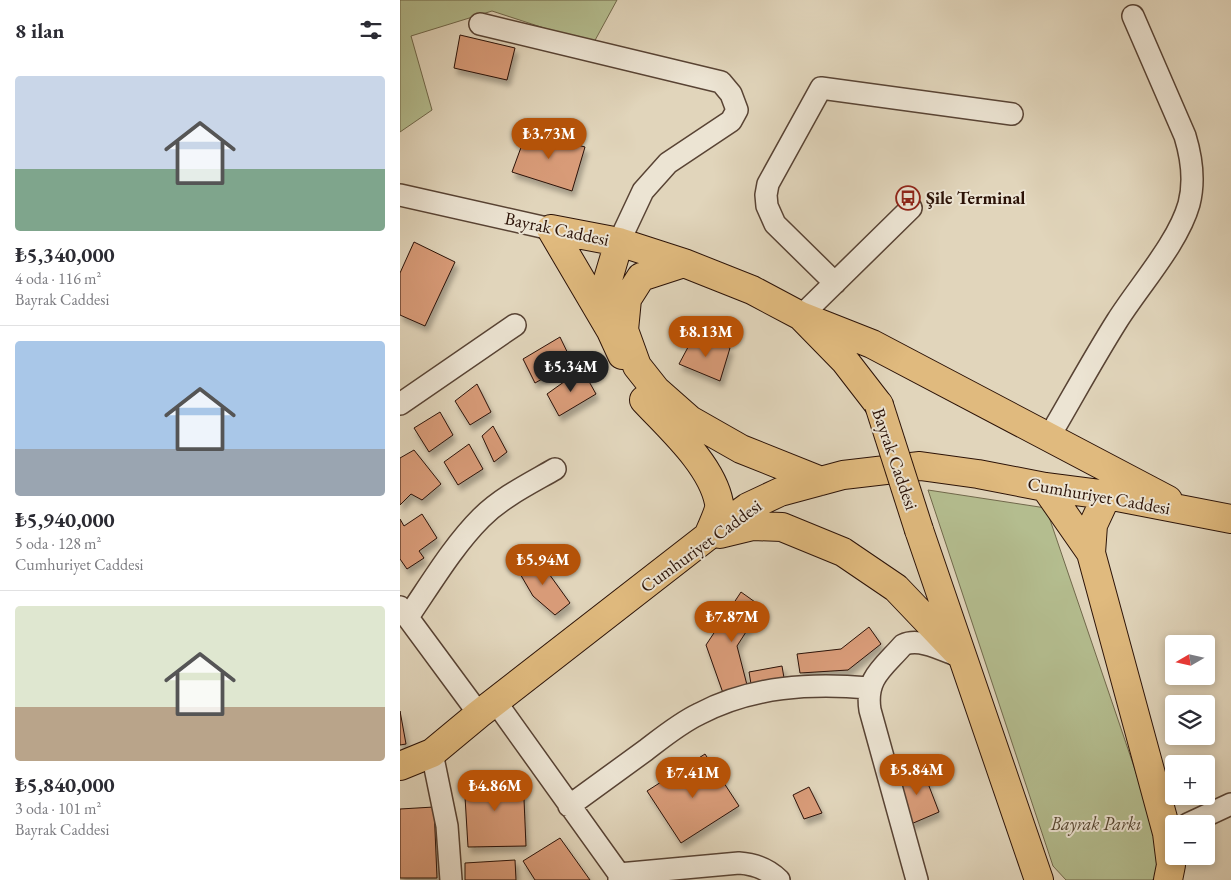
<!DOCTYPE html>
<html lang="tr">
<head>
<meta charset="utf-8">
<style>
	:root { --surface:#fff; --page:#f7f7f7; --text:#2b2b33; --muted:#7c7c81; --line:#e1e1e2; --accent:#b45309 }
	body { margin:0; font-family:"EB Garamond",serif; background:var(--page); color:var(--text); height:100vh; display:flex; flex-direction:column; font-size:19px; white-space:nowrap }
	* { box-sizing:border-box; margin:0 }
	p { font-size:16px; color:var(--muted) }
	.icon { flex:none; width:28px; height:28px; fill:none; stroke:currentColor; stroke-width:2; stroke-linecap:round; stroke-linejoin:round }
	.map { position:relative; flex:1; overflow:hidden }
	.side { display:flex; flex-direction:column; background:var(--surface); width:400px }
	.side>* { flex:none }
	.needle { width:32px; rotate:261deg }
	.controls { position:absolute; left:765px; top:635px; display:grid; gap:10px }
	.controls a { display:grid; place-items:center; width:50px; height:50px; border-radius:5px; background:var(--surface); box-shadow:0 2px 8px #0003; font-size:25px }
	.price { position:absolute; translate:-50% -42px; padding:0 11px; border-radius:18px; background:var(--accent); color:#fff; font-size:16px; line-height:32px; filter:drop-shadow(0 1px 2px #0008) }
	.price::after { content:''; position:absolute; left:50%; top:30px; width:15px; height:11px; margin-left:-8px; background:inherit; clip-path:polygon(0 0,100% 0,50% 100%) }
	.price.current { background:#222; color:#fff }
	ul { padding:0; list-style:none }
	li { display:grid; align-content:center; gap:10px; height:265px; padding:0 15px }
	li+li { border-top:1px solid var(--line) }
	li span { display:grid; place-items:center; height:155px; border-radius:5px; color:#555 }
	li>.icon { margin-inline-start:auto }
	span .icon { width:90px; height:90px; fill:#fffc; stroke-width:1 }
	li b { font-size:21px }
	h2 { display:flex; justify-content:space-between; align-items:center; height:60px; padding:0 15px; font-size:21px }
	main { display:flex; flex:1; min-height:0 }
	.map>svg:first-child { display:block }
	.green { fill:#b4bd8f; stroke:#70684b }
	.building { fill:#d89b78; stroke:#2b1207; filter:url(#shadow) }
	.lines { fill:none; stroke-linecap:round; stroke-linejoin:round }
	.minor-casing { stroke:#584334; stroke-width:24 }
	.major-casing { stroke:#2b1207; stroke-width:30 }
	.minor { stroke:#ece4d3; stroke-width:21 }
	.major { stroke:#e0ba7e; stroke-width:28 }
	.major-bridge-casing { stroke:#2b1207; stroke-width:30; stroke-linecap:butt }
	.major-bridge { stroke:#e0ba7e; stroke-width:28 }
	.labels { text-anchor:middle; stroke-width:4; stroke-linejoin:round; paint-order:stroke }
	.poi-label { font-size:18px; font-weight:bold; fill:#2b1207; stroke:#ece4d3; text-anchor:start }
	.street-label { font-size:18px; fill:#2b1207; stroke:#ece4d3 }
	.park-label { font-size:18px; font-style:italic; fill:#544530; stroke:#ece4d3 }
</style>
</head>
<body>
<main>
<section class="side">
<h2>8 ilan<svg class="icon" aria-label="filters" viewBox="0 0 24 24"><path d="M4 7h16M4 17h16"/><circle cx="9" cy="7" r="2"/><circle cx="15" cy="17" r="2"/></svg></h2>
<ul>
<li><span style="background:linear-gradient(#c9d6e8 60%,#7fa58c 0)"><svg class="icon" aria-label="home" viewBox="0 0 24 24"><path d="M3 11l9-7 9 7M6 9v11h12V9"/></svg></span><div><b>₺5,340,000</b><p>4 oda · 116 m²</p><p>Bayrak Caddesi</p></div></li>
<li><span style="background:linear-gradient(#a9c7e8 70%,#9aa5b1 0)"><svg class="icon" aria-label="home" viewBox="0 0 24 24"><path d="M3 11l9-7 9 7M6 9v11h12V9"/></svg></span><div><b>₺5,940,000</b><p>5 oda · 128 m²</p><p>Cumhuriyet Caddesi</p></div></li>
<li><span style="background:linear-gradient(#dfe7d0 65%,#b9a48a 0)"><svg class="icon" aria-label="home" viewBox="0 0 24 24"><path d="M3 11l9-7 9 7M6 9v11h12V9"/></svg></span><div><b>₺5,840,000</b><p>3 oda · 101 m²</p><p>Bayrak Caddesi</p></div></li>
</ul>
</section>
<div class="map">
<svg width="831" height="880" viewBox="0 0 831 880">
	<defs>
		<filter id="shadow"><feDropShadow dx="3" dy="5.5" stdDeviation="2.5" flood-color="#0004"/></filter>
	</defs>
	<rect width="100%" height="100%" fill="#e1d5bb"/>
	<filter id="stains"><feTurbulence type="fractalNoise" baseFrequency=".004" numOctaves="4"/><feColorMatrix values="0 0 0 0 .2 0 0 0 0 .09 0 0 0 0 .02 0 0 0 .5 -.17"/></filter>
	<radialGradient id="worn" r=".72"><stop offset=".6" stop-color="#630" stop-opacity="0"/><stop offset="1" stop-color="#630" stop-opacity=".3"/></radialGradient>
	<path class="green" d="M0 0H217L193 44 92 11 11 36 32 110 0 132Z
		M528 490 646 508 763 852 756 877 752 880H666L653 866Z"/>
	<path class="building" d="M60 35 115 48 107 80 54 68Z
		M127 131 185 147 172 191 112 172Z
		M14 242 55 262 25 326 0 315V273Z
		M294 336 330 348 320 381 279 364Z
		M160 337 172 362 135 383 123 359Z
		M182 369 196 394 159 416 147 394Z
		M77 384 91 412 70 425 55 401Z
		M40 412 53 435 29 452 14 428Z
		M93 426 107 452 94 462 82 436Z
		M69 444 83 469 58 485 44 462Z
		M14 450 41 484 22 500 11 494 0 505V458Z
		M22 514 37 538 19 551 24 558 7 569 0 559V519L4 526Z
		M134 553 170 603 155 615 133 596 119 572Z
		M341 592 362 607 337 646 347 685 323 693 306 645Z
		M469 627 481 644 448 670 400 673 397 654 441 649Z
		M382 666 384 678 351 684 349 672Z
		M0 711 6 744 0 745Z
		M305 754 339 806 281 843 247 791Z
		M522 768 539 812 511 824 494 782Z
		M123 776 126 846 68 847 64 780Z
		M409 787 422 813 404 819 393 795Z
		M34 807 37 878H0V809Z
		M160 838 190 880H135L123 861Z
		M115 860 116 880H65V863Z"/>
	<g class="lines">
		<g class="minor-casing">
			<path id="minor" d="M80 24 321 82 331 94 337 110 331 121 268 163 243 191 219 242
				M0 195 151 229
				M435 283 375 224 367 206 366 195 368 184 421 88 612 114
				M401 316 511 208
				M0 404 115 325
				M649 437C672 398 693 359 717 321 739 286 778 243 789 204 795 181 792 159 785 136L733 16
				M0 607 79 714
				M8 617C30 585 53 546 81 518 102 497 129 484 155 469
				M95 701 219 874V880
				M32 753 47 826 51 880
				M169 806C195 787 220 769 246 750 263 737 280 723 299 714 352 686 411 683 469 688
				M788 824 831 804
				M219 874 339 863C354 864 368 869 379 880
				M517 880 470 710C465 678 483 668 503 645 520 637 544 651 561 657"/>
		</g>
		<g class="major-casing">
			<path id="major" d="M151 229 219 242 284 263 352 290 401 316 445 361 479 405
				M151 229 211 331 222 355
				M284 263 241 277 227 299 224 330 237 366 256 390 290 420 341 449 421 481
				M401 316 472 344 768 500
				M210 323 206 286 219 242
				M244 400C270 428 312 465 319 503 320 510 311 529 308 536
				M645 487 691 553 767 833 771 865 768 880
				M519 530 639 880
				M320 534 353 526 382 527 443 552 496 588 557 652
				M691 553 693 525 707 495
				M0 766 32 753 79 714 308 536 348 507 380 492 443 475 520 466 578 474 645 487 707 495 831 519"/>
		</g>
		<use href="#minor" class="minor"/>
		<use href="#major" class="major"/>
		<g class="major-bridge-casing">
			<path id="major-bridge" d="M479 405 519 530"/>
		</g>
		<use href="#major-bridge" class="major-bridge"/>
	</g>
	<defs>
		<g id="bus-ring" transform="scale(1.25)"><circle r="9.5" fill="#ece4d3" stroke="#8f2418" stroke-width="1.5"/><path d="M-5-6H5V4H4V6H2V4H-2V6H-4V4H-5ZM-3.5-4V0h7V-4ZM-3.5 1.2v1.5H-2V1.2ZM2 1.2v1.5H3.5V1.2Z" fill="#8f2418"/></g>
	</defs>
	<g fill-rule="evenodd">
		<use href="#bus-ring" x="508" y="198"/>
	</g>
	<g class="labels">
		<g class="poi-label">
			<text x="526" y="204">Şile Terminal</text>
		</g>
		<g class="street-label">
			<text transform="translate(157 229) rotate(12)" y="6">Bayrak Caddesi</text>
			<text transform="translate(495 459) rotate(71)" y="6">Bayrak Caddesi</text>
			<text transform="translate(699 496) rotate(10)" y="6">Cumhuriyet Caddesi</text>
			<text transform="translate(301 546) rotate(-36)" y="6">Cumhuriyet Caddesi</text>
		</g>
		<g class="park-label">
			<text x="696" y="830">Bayrak Parkı</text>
		</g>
	</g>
	<rect width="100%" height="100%" filter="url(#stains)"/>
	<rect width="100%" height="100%" fill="url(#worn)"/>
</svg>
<div class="controls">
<a><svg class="needle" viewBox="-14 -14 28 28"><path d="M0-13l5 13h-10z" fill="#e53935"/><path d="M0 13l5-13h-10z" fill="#7c7c81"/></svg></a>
<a><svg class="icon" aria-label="layers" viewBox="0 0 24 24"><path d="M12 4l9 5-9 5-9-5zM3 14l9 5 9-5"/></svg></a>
<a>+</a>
<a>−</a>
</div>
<b class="price" style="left:149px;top:160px">₺3.73M</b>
<b class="price" style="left:306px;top:358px">₺8.13M</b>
<b class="price current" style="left:171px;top:393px">₺5.34M</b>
<b class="price" style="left:143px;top:586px">₺5.94M</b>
<b class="price" style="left:332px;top:643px">₺7.87M</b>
<b class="price" style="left:517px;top:796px">₺5.84M</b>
<b class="price" style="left:293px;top:799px">₺7.41M</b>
<b class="price" style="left:95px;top:812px">₺4.86M</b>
</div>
</main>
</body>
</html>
